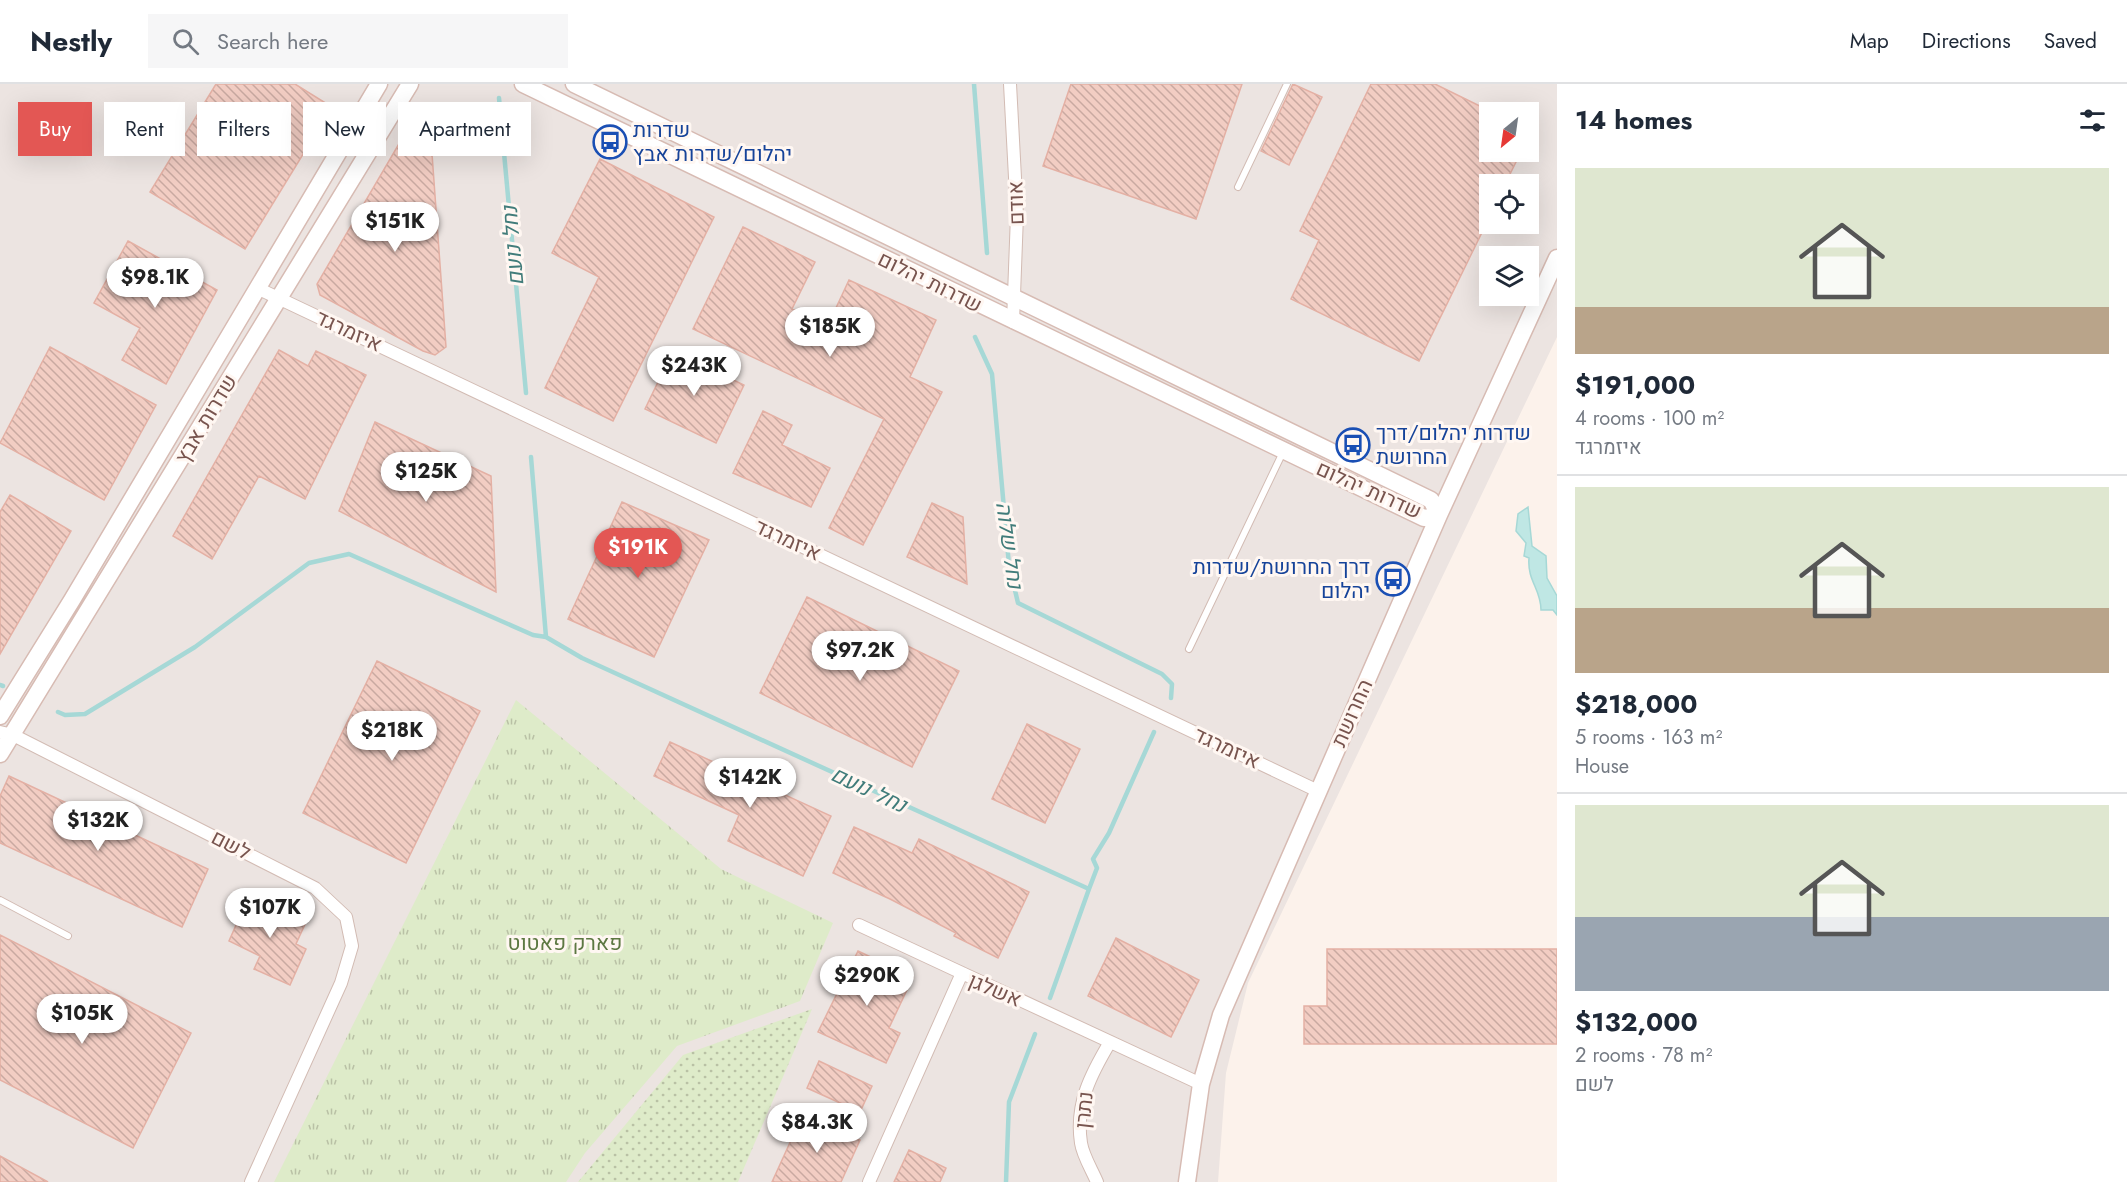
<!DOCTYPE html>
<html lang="en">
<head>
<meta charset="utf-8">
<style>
	:root { --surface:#fff; --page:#f6f6f7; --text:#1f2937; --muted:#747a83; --line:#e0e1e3; --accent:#e35754 }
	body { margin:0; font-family:Jost,Heebo,sans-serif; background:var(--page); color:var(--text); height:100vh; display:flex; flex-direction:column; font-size:22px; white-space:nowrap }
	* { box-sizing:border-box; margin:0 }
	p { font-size:20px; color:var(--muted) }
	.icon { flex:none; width:33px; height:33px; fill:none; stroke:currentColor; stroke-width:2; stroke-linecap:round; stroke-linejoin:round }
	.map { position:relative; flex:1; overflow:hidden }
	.drawer { display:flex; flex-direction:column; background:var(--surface); width:570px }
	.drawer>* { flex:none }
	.guide { position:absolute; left:18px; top:18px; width:570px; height:54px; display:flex; gap:12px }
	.needle { width:39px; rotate:209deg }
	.controls { position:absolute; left:1479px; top:18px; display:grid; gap:12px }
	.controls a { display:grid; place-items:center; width:60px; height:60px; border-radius:0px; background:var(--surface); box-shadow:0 6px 24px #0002; font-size:30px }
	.price { position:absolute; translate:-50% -51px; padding:0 14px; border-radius:21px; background:#fff; color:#222; font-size:20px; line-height:39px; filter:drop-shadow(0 2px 3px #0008) }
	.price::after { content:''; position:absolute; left:50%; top:36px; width:18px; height:14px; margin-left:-9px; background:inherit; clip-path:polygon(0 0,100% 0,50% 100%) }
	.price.selected { background:var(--accent); color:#fff }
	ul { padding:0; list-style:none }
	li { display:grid; align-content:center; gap:12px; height:318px; padding:0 18px }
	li+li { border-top:2px solid var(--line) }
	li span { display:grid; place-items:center; height:186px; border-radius:0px; color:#555 }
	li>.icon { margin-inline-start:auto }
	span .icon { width:108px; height:108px; fill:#fffc; stroke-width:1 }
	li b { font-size:26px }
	h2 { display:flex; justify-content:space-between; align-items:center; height:72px; padding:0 18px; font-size:26px }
	.tag { padding:0 21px; border-radius:0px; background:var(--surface); box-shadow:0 6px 24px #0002; font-size:21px; line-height:54px }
	.tag.selected { background:var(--accent); color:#fff }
	header { display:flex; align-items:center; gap:36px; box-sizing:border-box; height:84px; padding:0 30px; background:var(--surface); border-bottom:2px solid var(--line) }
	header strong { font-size:28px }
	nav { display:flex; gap:33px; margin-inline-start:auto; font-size:21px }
	.search { width:420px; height:54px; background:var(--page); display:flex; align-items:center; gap:15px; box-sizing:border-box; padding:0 21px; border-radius:0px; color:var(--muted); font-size:22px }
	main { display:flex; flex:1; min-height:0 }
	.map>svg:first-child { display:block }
	.industrial { fill:#ece4e1; fill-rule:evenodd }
	.grass { fill:url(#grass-dots) }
	.park { fill:url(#park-tufts) }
	.water { fill:#bfe7e4; stroke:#a6d8d6; stroke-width:1.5 }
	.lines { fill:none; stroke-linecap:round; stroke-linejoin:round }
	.stream { stroke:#a6d8d6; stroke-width:4.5 }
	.building { fill:url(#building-back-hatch); stroke:#e4b0a4; stroke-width:1.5 }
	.lane-casing { stroke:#d2bbb3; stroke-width:8 }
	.street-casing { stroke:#d2bbb3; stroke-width:14 }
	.secondary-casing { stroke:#d7bbb3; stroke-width:19 }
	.lane { stroke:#fff; stroke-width:6 }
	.street { stroke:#fff; stroke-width:12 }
	.secondary { stroke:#fff; stroke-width:16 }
	.labels { text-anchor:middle; stroke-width:6; stroke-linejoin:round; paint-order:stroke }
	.transit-label { font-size:21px; fill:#164399; stroke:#fff7f2; text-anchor:start }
	.street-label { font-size:21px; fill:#78544e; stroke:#fff7f2 }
	.park-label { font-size:21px; fill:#5d7842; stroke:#fff7f2 }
	.water-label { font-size:22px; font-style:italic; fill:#417c7a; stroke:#fff7f2 }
</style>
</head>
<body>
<header>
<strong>Nestly</strong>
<div class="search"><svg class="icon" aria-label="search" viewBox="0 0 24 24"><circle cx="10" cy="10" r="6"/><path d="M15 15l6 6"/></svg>Search here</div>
<nav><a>Map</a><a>Directions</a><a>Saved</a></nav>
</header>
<main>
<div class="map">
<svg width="1557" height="1098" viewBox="0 0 1557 1098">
	<defs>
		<pattern id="grass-dots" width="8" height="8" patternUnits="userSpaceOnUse" patternTransform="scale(1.5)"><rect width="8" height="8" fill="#deebc9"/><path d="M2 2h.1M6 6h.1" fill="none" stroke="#b9c1a5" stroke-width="1.8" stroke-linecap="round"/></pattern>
		<pattern id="park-tufts" width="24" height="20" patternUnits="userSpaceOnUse" patternTransform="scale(1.5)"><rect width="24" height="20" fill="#deebc9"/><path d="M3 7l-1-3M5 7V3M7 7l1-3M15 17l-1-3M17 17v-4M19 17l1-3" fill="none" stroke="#b9c1a5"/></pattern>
		<pattern id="building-back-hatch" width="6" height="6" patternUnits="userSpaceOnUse" patternTransform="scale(1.5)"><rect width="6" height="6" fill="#f2cdc3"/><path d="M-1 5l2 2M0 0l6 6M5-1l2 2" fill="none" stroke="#c9a9a1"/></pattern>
	</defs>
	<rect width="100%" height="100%" fill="#fcf2eb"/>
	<path class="industrial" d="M0 0H1557V253L1248 899 1226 989 1218 1098H0ZM1490 28H1528V68H1490ZM1490 100H1528V140H1490ZM1490 172H1528V212H1490Z"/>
	<path class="grass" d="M812 925 738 1098H578L683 971Z"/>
	<path class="park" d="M516 616 721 785 833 839 800 917 677 962 585 1069 566 1098H274Z"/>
	<path class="water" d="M1528 423 1532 462 1546 472 1547 494 1557 512V531L1553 526H1541C1541 505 1527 497 1529 474L1524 472 1526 459 1516 447 1518 430Z"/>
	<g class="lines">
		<path class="stream" d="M974 0 987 169
			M499 14 526 309
			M975 253 992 290 1009 481 1018 519 1162 590 1172 600 1171 614
			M531 373 546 553 582 574 1089 805 1050 914
			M0 601 3 602
			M58 628 65 631 85 630 195 563 309 479 349 470 533 551 546 553
			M1089 805 1097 784 1093 775 1109 749 1154 648
			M1006 1098 1009 1018 1035 950"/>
	</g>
	<path class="building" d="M216 0H295L332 23 245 165 150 108Z
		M1071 0H1242L1196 135 1043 82Z
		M1293 0 1322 13 1289 81 1261 67Z
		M1371 0H1435L1490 27V68H1521L1505 100H1490V132L1419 277 1291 215 1319 156 1300 147Z
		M420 50 431 56 446 263 435 271 423 267 320 211 317 200 400 58 407 51Z
		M600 75 714 133 613 337 545 304 599 193 552 169Z
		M743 143 815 178 792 225 828 241 849 196 936 236 910 293 942 308 863 461 829 444 884 335 693 245Z
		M128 157 217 206 166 300 122 276 140 244 94 219Z
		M50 263 156 321 104 416 0 359Z
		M279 266 308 282 316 267 366 291 305 415 259 392 212 475 173 452Z
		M673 267 744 301 716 359 645 325Z
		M763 327 792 341 782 361 830 384 811 423 733 389Z
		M375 338 491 392 496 508 339 427Z
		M10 411 71 447 0 570V428Z
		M622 418 709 456 654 573 568 535Z
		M932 419 963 433 967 500 907 473Z
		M807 513 959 587 912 683 760 609Z
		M377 577 480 627 406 779 303 729Z
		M1027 640 1080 665 1045 739 992 715Z
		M670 658 831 732 803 792 728 757 739 731 654 692Z
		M9 692 208 785 182 843 0 759V712Z
		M854 743 912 769 919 755 1029 808 998 874 954 852 956 849 890 815 833 789Z
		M249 812 306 838 296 860 306 865 290 901 254 885 260 872 229 857Z
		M0 851 191 949 133 1064 0 996Z
		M1116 854 1199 896 1171 953 1088 912Z
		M1327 865H1557V960H1304V922H1327Z
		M858 867 913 893 889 944 900 949 886 979 818 948Z
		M819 977 872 1002 860 1028 807 1004Z
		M803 1030 860 1056 841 1098H772Z
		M909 1066 946 1084 940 1098H894Z
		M0 1072 48 1098H0Z"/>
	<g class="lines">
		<g class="lane-casing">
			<path id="lane" d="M1238 103 1287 0
				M1189 565 1283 368
				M0 816 68 852"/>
		</g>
		<g class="street-casing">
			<path id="street" d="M1010 0 1017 131 1013 238
				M257 204 1318 707
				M0 648 13 651 315 804 346 833 352 862 341 899 251 1098
				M859 841 962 889
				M869 1098 962 889 1201 1000
				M1097 1098C1092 1086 1083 1072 1081 1059 1075 1020 1091 990 1110 958"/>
		</g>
		<g class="secondary-casing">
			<path id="secondary" d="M523 0 1424 434 1439 431
				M574 0 1431 416 1439 431
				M0 632 72 516 379 0
				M0 670 410 0
				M1187 1098 1201 1000 1221 931 1439 431 1557 174"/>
		</g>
		<use href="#lane" class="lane"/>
		<use href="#street" class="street"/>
		<use href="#secondary" class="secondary"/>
	</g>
	<defs>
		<g id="bus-ring" transform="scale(1.725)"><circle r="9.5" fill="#fff7f2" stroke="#1a4fb4" stroke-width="1.5"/><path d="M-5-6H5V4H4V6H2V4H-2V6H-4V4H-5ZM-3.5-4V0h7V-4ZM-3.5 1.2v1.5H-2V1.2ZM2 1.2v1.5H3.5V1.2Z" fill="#1a4fb4"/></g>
	</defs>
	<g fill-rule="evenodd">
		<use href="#bus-ring" x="610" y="58"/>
		<use href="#bus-ring" x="1353" y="361"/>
		<use href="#bus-ring" x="1393" y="495"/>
	</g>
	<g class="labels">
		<g class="transit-label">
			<text x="633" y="53">שדרות<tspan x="633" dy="24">יהלום/שדרות אבץ</tspan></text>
			<text x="1376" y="356">שדרות יהלום/דרך<tspan x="1376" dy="24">החרושת</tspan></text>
			<text x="1370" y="490" text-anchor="end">דרך החרושת/שדרות<tspan x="1370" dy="24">יהלום</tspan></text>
		</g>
		<g class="street-label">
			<text transform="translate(1016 119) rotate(-92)" y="7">אודם</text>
			<text transform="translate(930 198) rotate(26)" y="7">שדרות יהלום</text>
			<text transform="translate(349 247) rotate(25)" y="7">איזמרגד</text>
			<text transform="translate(206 335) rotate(-59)" y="7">שדרות אבץ</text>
			<text transform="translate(1369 406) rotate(24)" y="7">שדרות יהלום</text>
			<text transform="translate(788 456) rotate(25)" y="7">איזמרגד</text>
			<text transform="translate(1352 629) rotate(-66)" y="7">החרושת</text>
			<text transform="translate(1227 664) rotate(25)" y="7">איזמרגד</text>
			<text transform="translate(231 761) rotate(27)" y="7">לשם</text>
			<text transform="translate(995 906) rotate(23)" y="7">אשלגן</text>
			<text transform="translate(1084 1026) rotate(-84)" y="7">נתרן</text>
		</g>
		<g class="park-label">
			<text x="565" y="866">פארק פאטוט</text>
		</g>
		<g class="water-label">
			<text transform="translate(512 162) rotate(-95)" y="8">נחל נועם</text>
			<text transform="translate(1010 461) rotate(82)" y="8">נחל שלוה</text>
			<text transform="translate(869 705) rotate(25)" y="8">נחל נועם</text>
		</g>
	</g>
</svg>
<div class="controls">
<a><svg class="needle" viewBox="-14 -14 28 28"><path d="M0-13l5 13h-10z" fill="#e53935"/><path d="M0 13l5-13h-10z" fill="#747a83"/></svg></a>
<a><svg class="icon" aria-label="locate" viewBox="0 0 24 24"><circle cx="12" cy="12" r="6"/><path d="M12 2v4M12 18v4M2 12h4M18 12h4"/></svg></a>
<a><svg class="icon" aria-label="layers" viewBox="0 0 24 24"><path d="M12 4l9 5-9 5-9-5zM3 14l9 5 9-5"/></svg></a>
</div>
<b class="price" style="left:395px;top:169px">$151K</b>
<b class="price" style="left:155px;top:225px">$98.1K</b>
<b class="price" style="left:830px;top:274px">$185K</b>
<b class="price" style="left:694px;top:313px">$243K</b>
<b class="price" style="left:426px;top:419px">$125K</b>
<b class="price selected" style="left:638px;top:495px">$191K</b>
<b class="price" style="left:860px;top:598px">$97.2K</b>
<b class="price" style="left:392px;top:678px">$218K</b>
<b class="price" style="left:750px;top:725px">$142K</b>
<b class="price" style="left:98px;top:768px">$132K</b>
<b class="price" style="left:270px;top:855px">$107K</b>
<b class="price" style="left:867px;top:923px">$290K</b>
<b class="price" style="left:82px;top:961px">$105K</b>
<b class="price" style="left:817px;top:1070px">$84.3K</b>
<div class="guide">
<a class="tag selected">Buy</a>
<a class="tag">Rent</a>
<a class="tag">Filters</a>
<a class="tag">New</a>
<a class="tag">Apartment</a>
</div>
</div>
<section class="drawer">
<h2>14 homes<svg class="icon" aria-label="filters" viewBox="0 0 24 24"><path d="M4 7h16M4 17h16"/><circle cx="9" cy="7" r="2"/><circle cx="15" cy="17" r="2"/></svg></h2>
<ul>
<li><span style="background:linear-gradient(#dfe7d0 75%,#b9a48a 0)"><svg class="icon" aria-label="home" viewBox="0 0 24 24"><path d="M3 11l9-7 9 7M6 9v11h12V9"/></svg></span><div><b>$191,000</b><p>4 rooms · 100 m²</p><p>איזמרגד</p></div></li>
<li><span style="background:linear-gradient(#dfe7d0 65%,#b9a48a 0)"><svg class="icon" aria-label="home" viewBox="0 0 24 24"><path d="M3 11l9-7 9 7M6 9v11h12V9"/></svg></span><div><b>$218,000</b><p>5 rooms · 163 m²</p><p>House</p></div></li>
<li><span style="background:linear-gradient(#dfe7d0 60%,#9aa5b1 0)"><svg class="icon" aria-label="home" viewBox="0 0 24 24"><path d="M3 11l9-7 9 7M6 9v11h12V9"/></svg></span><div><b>$132,000</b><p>2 rooms · 78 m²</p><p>לשם</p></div></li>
</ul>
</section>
</main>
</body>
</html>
